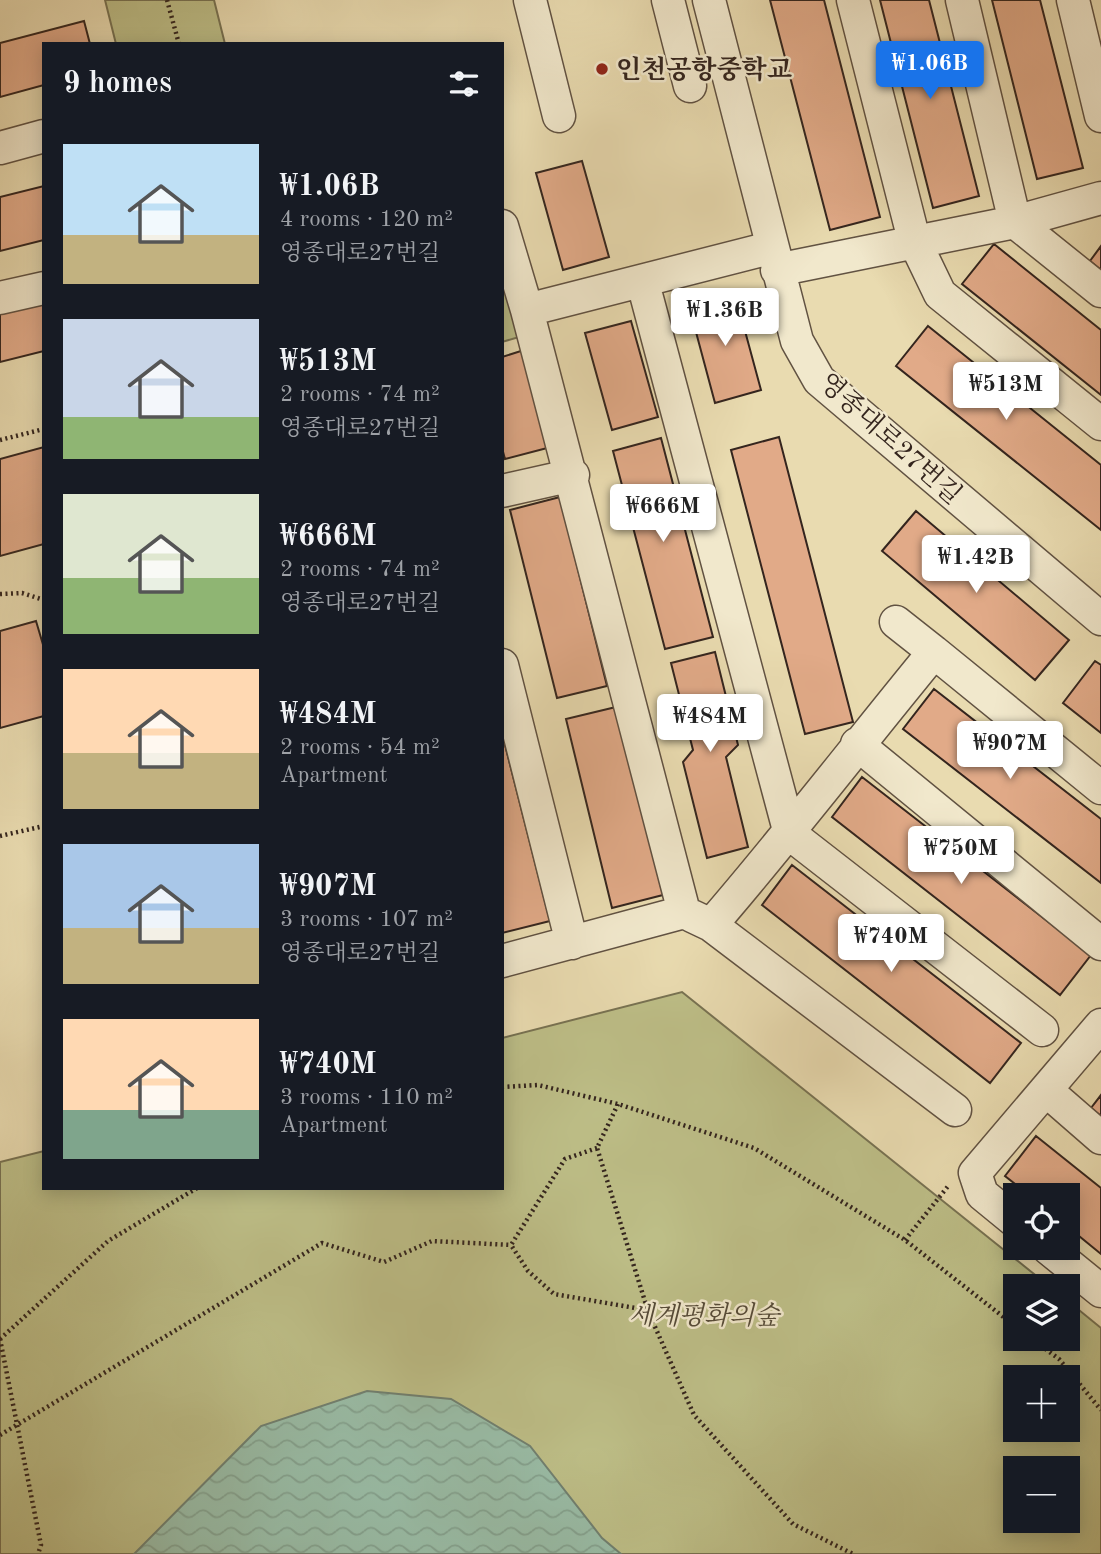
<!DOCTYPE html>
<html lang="en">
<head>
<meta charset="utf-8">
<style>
	:root { --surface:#171b24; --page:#20242c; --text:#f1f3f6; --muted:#9ea1a6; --accent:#1a73e8 }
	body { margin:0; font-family:"Old Standard TT","Noto Serif KR",serif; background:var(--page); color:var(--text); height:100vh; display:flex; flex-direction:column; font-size:26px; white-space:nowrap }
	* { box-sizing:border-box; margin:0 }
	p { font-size:23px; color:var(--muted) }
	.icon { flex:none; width:38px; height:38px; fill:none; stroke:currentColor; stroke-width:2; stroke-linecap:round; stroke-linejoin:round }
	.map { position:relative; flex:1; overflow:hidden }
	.sheet { position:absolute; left:42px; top:42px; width:462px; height:1148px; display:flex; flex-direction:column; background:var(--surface); border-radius:0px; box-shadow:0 4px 18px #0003 }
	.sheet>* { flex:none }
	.controls { position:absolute; left:1003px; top:1183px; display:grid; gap:14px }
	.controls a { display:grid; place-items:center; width:77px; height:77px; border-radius:0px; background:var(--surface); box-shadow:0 4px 18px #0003; font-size:35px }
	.price { position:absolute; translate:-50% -60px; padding:0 16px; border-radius:7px; background:#fff; color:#222; font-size:23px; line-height:46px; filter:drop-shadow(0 2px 4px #0008) }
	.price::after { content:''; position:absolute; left:50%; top:42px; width:21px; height:16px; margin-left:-10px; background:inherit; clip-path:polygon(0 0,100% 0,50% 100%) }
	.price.on { background:var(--accent); color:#fff }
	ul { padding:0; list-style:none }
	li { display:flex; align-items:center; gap:21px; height:175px; padding:0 21px }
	li span { display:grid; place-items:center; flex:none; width:196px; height:140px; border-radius:0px; color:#555 }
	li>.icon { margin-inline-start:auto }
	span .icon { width:84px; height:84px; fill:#fffc; stroke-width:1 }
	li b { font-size:30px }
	h2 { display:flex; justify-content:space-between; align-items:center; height:84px; padding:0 21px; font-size:30px }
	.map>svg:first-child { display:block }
	.green { fill:#bdbe87; stroke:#787252; stroke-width:2; fill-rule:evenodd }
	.water { fill:url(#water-waves); stroke:#718070; stroke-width:2 }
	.building { fill:#e1aa88; stroke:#34251e; stroke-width:2 }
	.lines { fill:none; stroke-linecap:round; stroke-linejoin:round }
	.minor-casing { stroke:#615242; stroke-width:35 }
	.path { stroke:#34251e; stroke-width:4.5; stroke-dasharray:2 3.5; stroke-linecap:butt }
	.minor { stroke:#f1e8cc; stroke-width:32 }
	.poi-dot { fill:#8f2418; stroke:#f1e8cc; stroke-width:2.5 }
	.labels { text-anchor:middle; stroke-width:5; stroke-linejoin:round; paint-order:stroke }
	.poi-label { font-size:26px; font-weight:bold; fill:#34251e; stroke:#f1e8cc; text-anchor:start }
	.street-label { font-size:26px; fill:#34251e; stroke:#f1e8cc }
	.park-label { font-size:26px; font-style:italic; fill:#564b38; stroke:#f1e8cc }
</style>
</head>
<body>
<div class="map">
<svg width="1101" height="1554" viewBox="0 0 1101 1554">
	<defs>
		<pattern id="water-waves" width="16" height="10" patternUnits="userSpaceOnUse" patternTransform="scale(1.75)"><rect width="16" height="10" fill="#99bca6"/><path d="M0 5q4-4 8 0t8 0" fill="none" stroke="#84a18e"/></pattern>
	</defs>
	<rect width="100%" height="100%" fill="#e9dbb0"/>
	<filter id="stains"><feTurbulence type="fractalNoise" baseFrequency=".00286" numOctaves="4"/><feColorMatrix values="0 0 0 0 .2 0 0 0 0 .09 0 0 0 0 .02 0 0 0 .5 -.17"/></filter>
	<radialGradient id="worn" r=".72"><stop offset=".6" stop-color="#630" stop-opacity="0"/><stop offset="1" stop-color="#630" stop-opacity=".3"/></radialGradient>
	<path class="green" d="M105 0H214L225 44H116Z
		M502 273 519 337 502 342Z
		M682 992 1049 1286H1015V1339H1068V1301L1101 1328V1554H0V1162L44 1151V1188H502V1038ZM1015 1377H1068V1430H1015ZM1015 1468H1068V1521H1015Z"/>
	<path class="water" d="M367 1391 451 1399 530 1446 602 1538 621 1554H134L261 1426Z"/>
	<path class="building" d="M770 0H824L880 217 830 230Z
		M880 0H929L979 196 933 208Z
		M992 0H1040L1083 168 1037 179Z
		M84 21 90 44H44V85L0 97V43Z
		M582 161 609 257 563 270 536 173Z
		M44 186V240L0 251V197Z
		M994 244 1101 330V395L962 284Z
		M1101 246V270L1090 261Z
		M735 294 761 390 715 403 689 306Z
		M44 297V351L0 362V309Z
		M631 321 658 417 612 430 585 333Z
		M928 326 1101 465V530L896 366Z
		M524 350 551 447 505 459 502 448V357Z
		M779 437 853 722 805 734 731 450Z
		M661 438 713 637 665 649 613 451Z
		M44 447V544L0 556V459Z
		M560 497 607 686 557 698 510 510Z
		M916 511 1069 640 1035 680 882 551Z
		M36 621 44 648V716L0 728V631Z
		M715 652 738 745 726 757 748 847 707 858 683 762 693 750 671 663Z
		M1095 661 1101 665V733L1063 703Z
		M934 689 1101 819V883L903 729Z
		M616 707 663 895 612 908 566 719Z
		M502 733 550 921 502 933Z
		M862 777 1091 955 1060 995 832 817Z
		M792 865 1021 1043 990 1083 762 905Z
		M1101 1095V1116L1091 1108Z
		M1036 1136 1101 1188V1254L1068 1227V1195H1029L1005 1176Z"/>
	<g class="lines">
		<g class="minor-casing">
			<path id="minor" d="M530 0 559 116
				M668 0 690 86
				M709 0 797 341 819 380 1101 619
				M853 0 914 240 940 294 1101 424
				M962 0 1015 222 1101 291
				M1073 0 1101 116
				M0 148 44 136
				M502 226 527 310 770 248
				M777 270 1015 222 1101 198
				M643 283 790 834 1042 1030
				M0 298 44 288
				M502 491 573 475
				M896 622 934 652
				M502 665 572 943
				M857 744 1101 944
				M692 916 711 925 955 1110
				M711 925C788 836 859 743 934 652L1101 788
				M502 961 684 912 527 310
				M1047 1091 1101 1138
				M1015 1221 982 1194 975 1173 1101 1025
				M1048 1248 1101 1291"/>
		</g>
		<path class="path" d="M167 0 179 44
			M0 440 44 429
			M0 594 22 593 44 600
			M0 836 44 826
			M502 1087 538 1085 618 1104 754 1148 905 1240 1015 1326
			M618 1104 597 1148 648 1311 694 1415 793 1524 853 1554
			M597 1148 565 1159 511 1245 528 1271 554 1294 647 1310
			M905 1240 949 1185
			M0 1339 108 1241 197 1188
			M0 1339 41 1545 38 1554
			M1032 1339 1059 1359 1101 1410
			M0 1435 322 1243 384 1262 432 1241 511 1245"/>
		<use href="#minor" class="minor"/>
	</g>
	<circle class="poi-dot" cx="602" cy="69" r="7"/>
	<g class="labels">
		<g class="poi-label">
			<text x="616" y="78">인천공항중학교</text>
		</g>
		<g class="street-label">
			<text transform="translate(891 438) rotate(42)" y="9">영종대로27번길</text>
		</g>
		<g class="park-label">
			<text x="704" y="1324">세계평화의숲</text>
		</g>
	</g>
	<rect width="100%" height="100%" filter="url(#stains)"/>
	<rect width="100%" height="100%" fill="url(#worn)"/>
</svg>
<div class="controls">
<a><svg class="icon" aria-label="locate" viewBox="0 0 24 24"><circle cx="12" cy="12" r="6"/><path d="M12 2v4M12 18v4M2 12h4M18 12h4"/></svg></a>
<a><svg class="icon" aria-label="layers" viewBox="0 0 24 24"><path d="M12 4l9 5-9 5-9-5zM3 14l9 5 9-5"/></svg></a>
<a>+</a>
<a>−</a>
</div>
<b class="price on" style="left:930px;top:101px">₩1.06B</b>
<b class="price" style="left:725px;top:348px">₩1.36B</b>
<b class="price" style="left:1006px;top:422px">₩513M</b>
<b class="price" style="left:663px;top:544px">₩666M</b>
<b class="price" style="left:976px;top:595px">₩1.42B</b>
<b class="price" style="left:710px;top:754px">₩484M</b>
<b class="price" style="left:1010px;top:781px">₩907M</b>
<b class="price" style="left:961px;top:886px">₩750M</b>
<b class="price" style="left:891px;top:974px">₩740M</b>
<section class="sheet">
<h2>9 homes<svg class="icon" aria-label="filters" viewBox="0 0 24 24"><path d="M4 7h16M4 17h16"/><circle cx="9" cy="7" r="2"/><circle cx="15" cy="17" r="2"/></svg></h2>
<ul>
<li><span style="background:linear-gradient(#bfe0f5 65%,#c2b280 0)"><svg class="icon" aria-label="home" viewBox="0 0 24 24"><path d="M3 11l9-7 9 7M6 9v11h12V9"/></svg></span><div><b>₩1.06B</b><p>4 rooms · 120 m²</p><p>영종대로27번길</p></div></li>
<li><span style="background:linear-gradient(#c9d6e8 70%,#8fb573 0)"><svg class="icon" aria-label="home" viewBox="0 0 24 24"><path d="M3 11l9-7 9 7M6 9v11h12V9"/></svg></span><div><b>₩513M</b><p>2 rooms · 74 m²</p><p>영종대로27번길</p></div></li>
<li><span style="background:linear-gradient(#dfe7d0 60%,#8fb573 0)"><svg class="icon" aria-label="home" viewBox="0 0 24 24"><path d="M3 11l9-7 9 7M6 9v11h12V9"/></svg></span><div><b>₩666M</b><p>2 rooms · 74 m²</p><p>영종대로27번길</p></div></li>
<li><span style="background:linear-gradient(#ffd9b3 60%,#c2b280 0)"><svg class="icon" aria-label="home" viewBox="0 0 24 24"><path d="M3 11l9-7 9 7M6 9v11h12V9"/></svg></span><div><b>₩484M</b><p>2 rooms · 54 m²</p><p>Apartment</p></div></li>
<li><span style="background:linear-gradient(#a9c7e8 60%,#c2b280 0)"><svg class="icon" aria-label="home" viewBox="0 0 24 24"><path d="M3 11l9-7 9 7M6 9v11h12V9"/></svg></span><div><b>₩907M</b><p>3 rooms · 107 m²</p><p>영종대로27번길</p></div></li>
<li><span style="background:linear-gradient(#ffd9b3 65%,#7fa58c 0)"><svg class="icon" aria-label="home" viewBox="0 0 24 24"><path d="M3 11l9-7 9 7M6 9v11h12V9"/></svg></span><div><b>₩740M</b><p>3 rooms · 110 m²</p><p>Apartment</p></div></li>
</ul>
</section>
</div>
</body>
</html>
